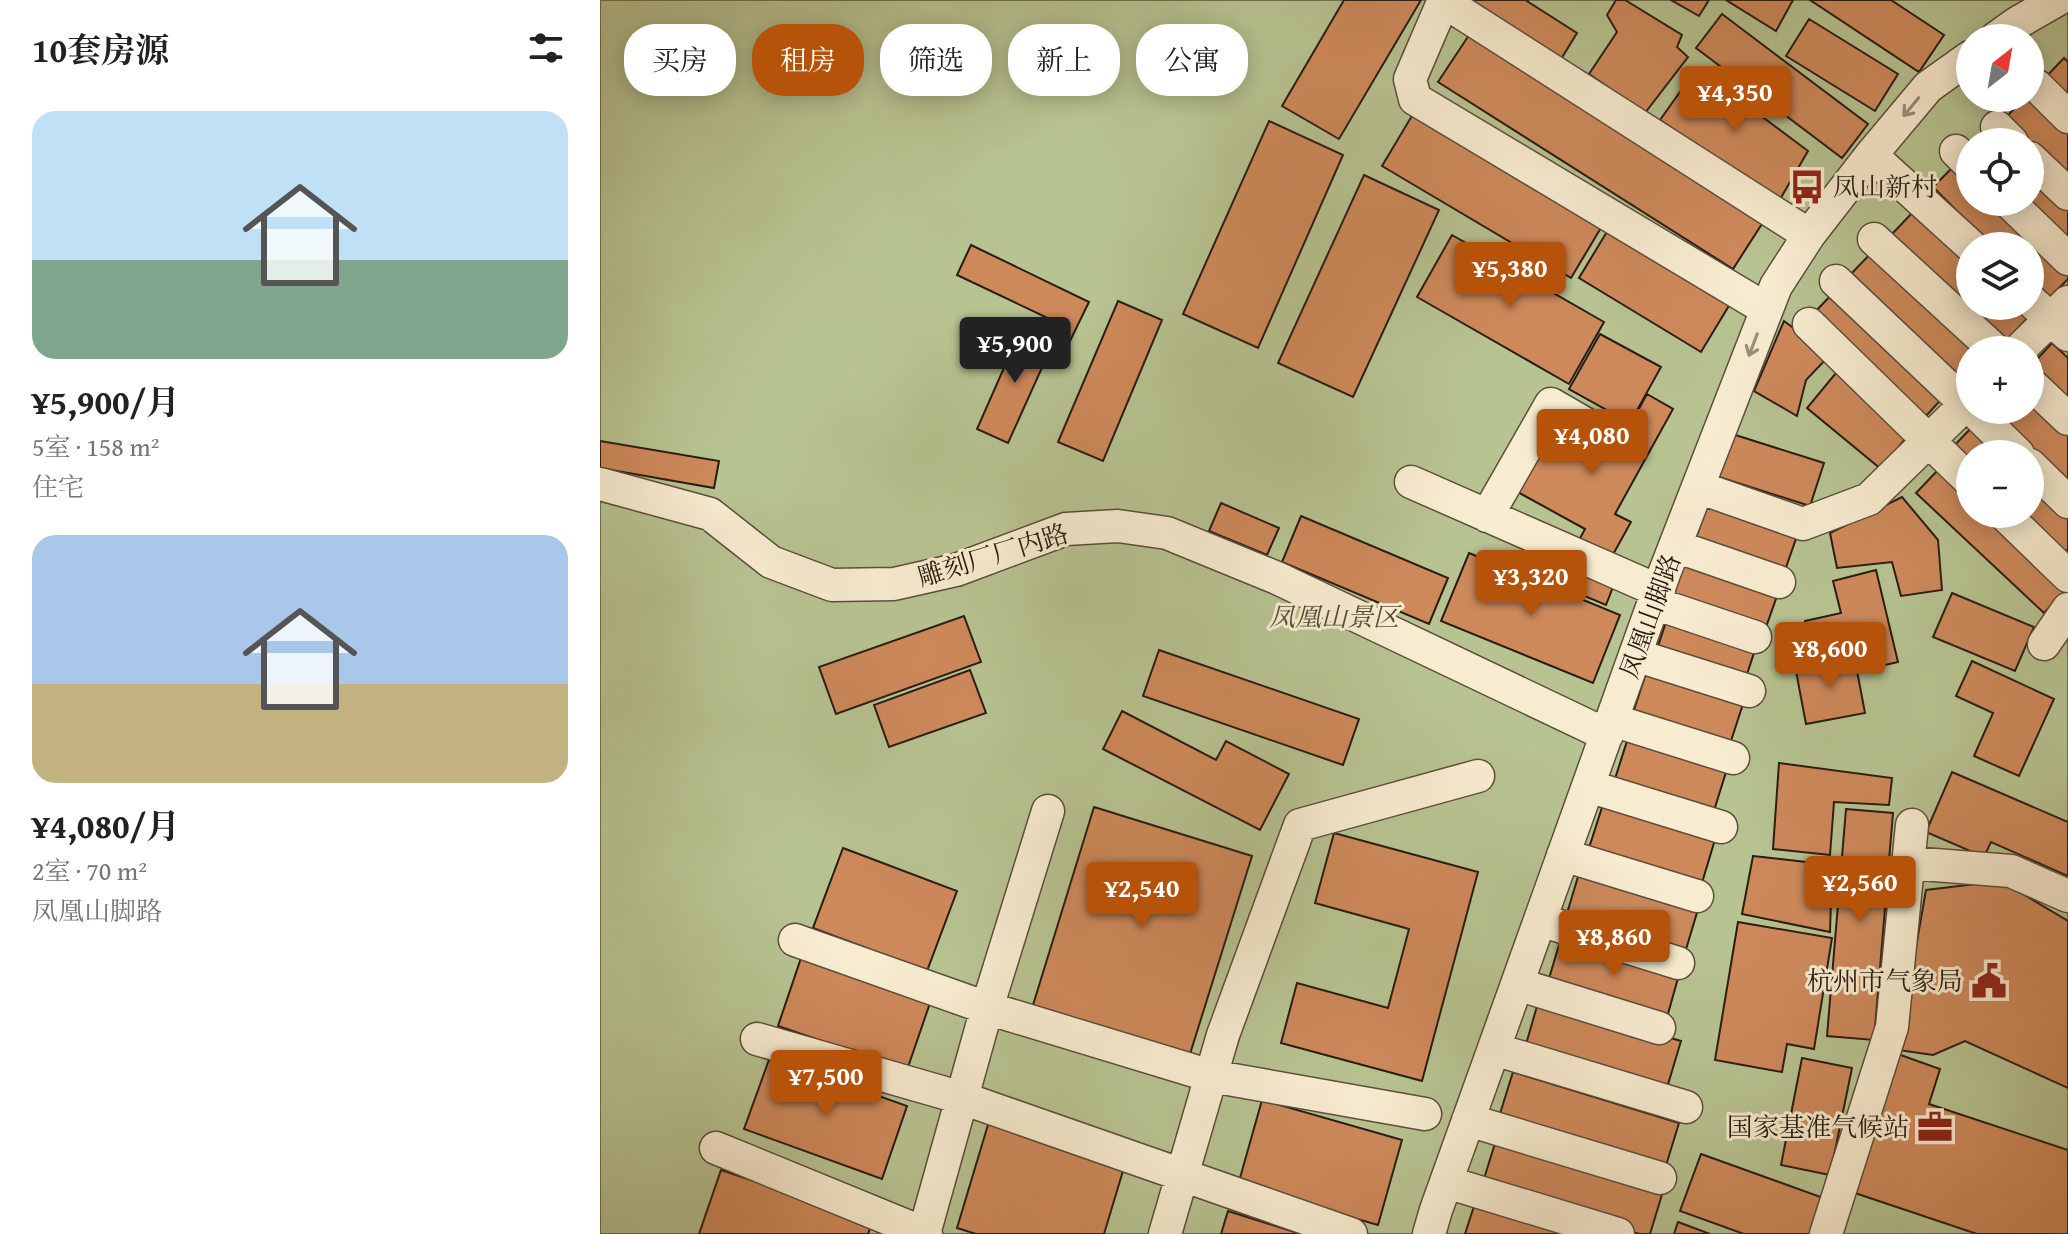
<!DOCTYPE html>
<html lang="zh">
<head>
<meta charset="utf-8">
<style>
	:root { --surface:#fff; --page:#f2f2f2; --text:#222; --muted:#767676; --accent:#b45309 }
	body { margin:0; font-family:"Gentium Book Plus","Noto Serif SC",serif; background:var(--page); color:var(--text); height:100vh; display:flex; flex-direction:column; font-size:30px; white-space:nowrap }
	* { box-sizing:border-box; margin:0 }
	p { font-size:26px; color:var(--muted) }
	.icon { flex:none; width:44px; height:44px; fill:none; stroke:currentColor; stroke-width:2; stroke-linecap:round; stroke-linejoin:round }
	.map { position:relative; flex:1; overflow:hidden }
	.details { display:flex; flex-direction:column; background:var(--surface); width:600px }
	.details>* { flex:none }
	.banner { position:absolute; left:24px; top:24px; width:760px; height:72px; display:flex; gap:16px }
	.needle { width:52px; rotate:31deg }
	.controls { position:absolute; left:1356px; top:24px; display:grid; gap:16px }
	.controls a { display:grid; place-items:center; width:88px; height:88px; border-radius:50%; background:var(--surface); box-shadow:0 4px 20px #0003; font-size:40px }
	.price { position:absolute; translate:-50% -68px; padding:0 18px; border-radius:8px; background:var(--accent); color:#fff; font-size:26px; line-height:52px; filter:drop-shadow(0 2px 4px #0008) }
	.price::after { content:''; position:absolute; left:50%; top:48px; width:24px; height:18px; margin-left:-12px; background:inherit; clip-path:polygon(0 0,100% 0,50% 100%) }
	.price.selected { background:#222; color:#fff }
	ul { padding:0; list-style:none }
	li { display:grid; align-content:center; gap:16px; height:424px; padding:0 32px }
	li span { display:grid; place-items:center; height:248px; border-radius:24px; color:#555 }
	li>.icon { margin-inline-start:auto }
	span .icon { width:144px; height:144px; fill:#fffc; stroke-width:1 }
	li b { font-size:34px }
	h2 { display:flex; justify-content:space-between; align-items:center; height:96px; padding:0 32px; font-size:34px }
	.chip { padding:0 28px; border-radius:32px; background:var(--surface); box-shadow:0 4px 20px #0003; font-size:28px; line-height:72px }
	.chip.selected { background:var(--accent); color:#fff }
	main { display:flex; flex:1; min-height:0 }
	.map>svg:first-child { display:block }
	.green { fill:#b7c391; stroke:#707052; stroke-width:2; fill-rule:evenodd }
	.building { fill:#ce895b; stroke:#291c13; stroke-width:2 }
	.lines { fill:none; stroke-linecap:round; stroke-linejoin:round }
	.minor-casing { stroke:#5c4d3c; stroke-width:35 }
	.minor { stroke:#f8ecd0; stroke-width:32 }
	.oneway { stroke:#9b8e7b }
	.labels { text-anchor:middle; stroke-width:6; stroke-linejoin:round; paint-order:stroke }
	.poi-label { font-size:26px; fill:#291c13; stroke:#f8ecd0; text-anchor:end }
	.street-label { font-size:26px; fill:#291c13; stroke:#f8ecd0 }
	.park-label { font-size:26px; font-style:italic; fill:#544e39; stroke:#f8ecd0 }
</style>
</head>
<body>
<main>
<section class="details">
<h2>10套房源<svg class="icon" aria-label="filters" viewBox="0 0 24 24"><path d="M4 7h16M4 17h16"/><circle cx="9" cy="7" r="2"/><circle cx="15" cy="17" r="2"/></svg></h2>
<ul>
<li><span style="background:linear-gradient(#bfe0f5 60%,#7fa58c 0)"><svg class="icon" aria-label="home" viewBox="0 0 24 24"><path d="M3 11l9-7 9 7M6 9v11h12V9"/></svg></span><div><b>¥5,900/月</b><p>5室 · 158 m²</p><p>住宅</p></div></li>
<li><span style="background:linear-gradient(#a9c7e8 60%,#c2b280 0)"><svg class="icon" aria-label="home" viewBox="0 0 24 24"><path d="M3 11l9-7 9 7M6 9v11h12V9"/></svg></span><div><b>¥4,080/月</b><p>2室 · 70 m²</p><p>凤凰山脚路</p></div></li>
</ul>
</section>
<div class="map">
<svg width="1468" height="1234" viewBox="0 0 1468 1234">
	<rect width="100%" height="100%" fill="#f5e1b6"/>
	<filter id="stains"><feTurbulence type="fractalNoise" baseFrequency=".0025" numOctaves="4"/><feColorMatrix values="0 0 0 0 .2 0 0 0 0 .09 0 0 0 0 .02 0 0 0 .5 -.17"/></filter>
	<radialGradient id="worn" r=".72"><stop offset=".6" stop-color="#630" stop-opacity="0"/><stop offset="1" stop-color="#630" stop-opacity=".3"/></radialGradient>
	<path class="green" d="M0 0H1468V1234H0ZM1370 38H1430V98H1370ZM1370 142H1430V202H1370ZM1370 246H1430V306H1370ZM1370 350H1430V410H1370ZM1370 454H1430V514H1370Z"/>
	<path class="building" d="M744 0H821L739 139 682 106Z
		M866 0H928L927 1 977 33 958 64Z
		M1016 0H1025L1082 35 1077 47 1088 57 1045 113 989 74 1017 32 1007 15Z
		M1071 0H1109L1099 16Z
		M1126 0H1193L1176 31Z
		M1210 0H1291L1344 35 1319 72Z
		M1122 14 1268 124 1242 158 1096 48Z
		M1209 19 1298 74 1275 111 1186 56Z
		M873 29 1167 216 1133 269 838 82Z
		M1464 58 1468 62V108L1441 82Z
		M1097 68 1208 151 1179 201 1060 120Z
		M1425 98H1430L1468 129V179L1405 118Z
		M816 109 1005 221 971 278 782 166Z
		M669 121 743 155 658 348 583 314Z
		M1357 163 1370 176V202H1396L1468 273V279L1447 300 1430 283V246H1392L1333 187Z
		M1430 169 1468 205V251L1430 202Z
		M764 175 839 210 753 397 678 363Z
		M1315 210 1370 260V305L1292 234Z
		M1011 225 1133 299 1101 352 979 278Z
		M852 235 1004 322 969 384 817 297Z
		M371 245 489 302 470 341 451 332 456 322 357 275Z
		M1274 250 1381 350H1370V379L1365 384 1249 276Z
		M1235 291 1346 394 1326 416 1214 313Z
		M518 301 562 320 503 461 458 442Z
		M1371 306H1420L1430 315 1408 340Z
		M1184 321 1230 355 1206 380 1197 416 1154 391Z
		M422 327 454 341 408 443 377 429Z
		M1000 334 1061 367 1030 423 969 389Z
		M1452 343 1468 358V415L1430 380V367Z
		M1236 373 1310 433 1281 469 1207 408Z
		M1047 394 1073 409 1015 514 1031 522 1010 560 978 542 985 529 914 490 950 424 1012 458Z
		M1430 398 1468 434V484L1389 410H1430Z
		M1376 423 1410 454H1370V471L1349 451Z
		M1129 433 1224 463 1210 506 1116 476Z
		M0 441 119 461 114 488 0 468Z
		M1340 468 1370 496V514H1389L1467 589 1444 613 1316 493Z
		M1430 473 1468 508V549L1462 556 1416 514H1430Z
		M1302 497 1338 540 1342 590 1301 596 1292 562 1237 568 1230 533Z
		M1110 498 1199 530 1183 576 1094 544Z
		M621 503 679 528 667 555 609 531Z
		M701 516 848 578 829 624 682 562Z
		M869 553 1020 615 993 683 841 621Z
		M1086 557 1179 590 1164 633 1071 601Z
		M973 562 1016 579 1006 605 963 587Z
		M1276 570 1298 662 1272 668 1265 635 1212 648 1205 621 1241 613 1233 581Z
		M1352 593 1434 627 1415 671 1333 637Z
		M364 616 381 662 236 714 219 667Z
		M1068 616 1156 647 1144 683 1056 652Z
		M559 650 759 719 743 765 543 696Z
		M1254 655 1265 713 1206 724 1195 666Z
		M1372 661 1454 699 1419 776 1374 756 1393 713 1356 696Z
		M370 670 386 713 289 747 274 705Z
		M1047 670 1144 701 1129 747 1032 716Z
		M522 711 616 760 626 741 689 774 660 830 503 749Z
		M1028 738 1127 769 1112 817 1013 785Z
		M1179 763 1292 778 1289 805 1234 802 1230 855 1173 849Z
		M1352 772 1468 822V876L1391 842 1384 857 1326 832Z
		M1005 798 1117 833 1101 886 988 851Z
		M494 807 652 856 590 1054 433 1005Z
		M1246 809 1293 813 1274 1040 1227 1036Z
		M734 833 878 872 822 1081 681 1043 697 983 788 1008 809 929 715 903Z
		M243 848 357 891 327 971 213 928Z
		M1153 856 1232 865 1230 932 1142 914Z
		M980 870 1099 906 1084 956 965 920Z
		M1401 881 1468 921V1088L1365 1041 1333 1055 1298 1050 1326 890Z
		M1138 922 1232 938 1214 1049 1187 1044 1182 1072 1115 1060Z
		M962 935 1080 971 1066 1021 947 985Z
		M201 958 330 1003 307 1070 178 1026Z
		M939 999 1081 1041 1066 1091 925 1048Z
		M1295 1053 1340 1069 1329 1104 1468 1150V1234H1377L1249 1191Z
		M170 1057 307 1106 282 1179 144 1129Z
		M1202 1058 1252 1068 1230 1175 1181 1165Z
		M913 1072 1079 1123 1064 1172 898 1120Z
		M662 1100 802 1140 778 1225 638 1185Z
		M393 1108 529 1151 504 1234H376L357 1228Z
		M897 1137 1064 1188 1050 1234H1039L882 1185Z
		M1101 1154 1229 1200 1217 1234H1144L1080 1211Z
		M121 1170 273 1221 268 1234H99Z
		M875 1203 975 1234H865Z
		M628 1211 701 1234H621Z
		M1078 1222 1110 1234H1074Z"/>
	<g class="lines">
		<g class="minor-casing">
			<path id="minor" d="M844 0 810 79 815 99 1166 309
				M843 1 1209 235
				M1396 38 1417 23 1457 0
				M1437 86 1468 117
				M1397 127 1412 142
				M1356 151 1370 165
				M1271 155 1371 246
				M1430 158 1468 194
				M1409 202 1468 259
				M1274 239 1395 350
				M1236 281 1370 408
				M1430 300 1468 335
				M1209 324 1370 481
				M1419 350 1468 302
				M1430 383 1468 419
				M1373 410 1418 454
				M1430 465 1468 502
				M811 482 1059 591
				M0 484 110 514 171 562 232 585 294 584 356 570 466 529 518 526 567 533 677 578 1007 735
				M1098 487 1203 524 1269 499 1370 400
				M1404 514 1468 576
				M887 516 951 404 1008 437
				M1075 546 1179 582
				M1054 603 1155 637
				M1444 644 1468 609
				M1035 655 1149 691
				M1012 720 1133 758
				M988 786 1121 827
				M963 855 1097 896
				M1309 863 1411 871 1468 896
				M940 920 1078 963
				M195 940 387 1008 611 1076 825 1114
				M917 984 1059 1028
				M157 1039 362 1098 751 1234
				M894 1049 1086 1107
				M868 1120 1060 1178
				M116 1148 326 1234
				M846 1182 1018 1234
				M324 1234 387 1008 448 811
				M565 1234 623 1035 700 825 878 776
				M829 1234 836 1210 1064 574 1176 286 1209 235 1271 155 1328 87 1370 57
				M1226 1234 1292 1027 1312 825"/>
		</g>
		<use href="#minor" class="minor"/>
	</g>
	<defs><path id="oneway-shaft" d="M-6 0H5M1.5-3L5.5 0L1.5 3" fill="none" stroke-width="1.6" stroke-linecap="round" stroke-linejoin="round" transform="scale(2)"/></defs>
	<g class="oneway">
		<use href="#oneway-shaft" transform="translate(1311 107) rotate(130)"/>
		<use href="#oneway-shaft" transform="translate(1153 345) rotate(111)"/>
	</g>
	<defs>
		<g id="bus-bare" transform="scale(2.76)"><path d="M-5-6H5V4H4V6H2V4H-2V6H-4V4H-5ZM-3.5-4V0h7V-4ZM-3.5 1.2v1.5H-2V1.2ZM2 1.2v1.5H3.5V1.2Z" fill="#8f2418" stroke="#f8ecd0" stroke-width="2.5" paint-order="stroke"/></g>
		<g id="civic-bare" transform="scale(2.76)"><path d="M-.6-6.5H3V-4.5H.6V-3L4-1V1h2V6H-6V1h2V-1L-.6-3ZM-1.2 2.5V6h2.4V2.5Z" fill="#8f2418" stroke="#f8ecd0" stroke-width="2.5" paint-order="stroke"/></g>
		<g id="office-bare" transform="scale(2.76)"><path d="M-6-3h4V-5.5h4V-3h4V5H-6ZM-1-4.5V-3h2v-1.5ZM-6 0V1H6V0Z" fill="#8f2418" stroke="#f8ecd0" stroke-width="2.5" paint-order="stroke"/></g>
	</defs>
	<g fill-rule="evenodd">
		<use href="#bus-bare" x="1207" y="187"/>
		<use href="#civic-bare" x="1389" y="981"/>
		<use href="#office-bare" x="1335" y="1127"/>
	</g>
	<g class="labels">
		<g class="poi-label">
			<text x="1233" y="196" text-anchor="start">凤山新村</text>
			<text x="1363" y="990">杭州市气象局</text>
			<text x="1309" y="1136">国家基准气候站</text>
		</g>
		<g class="street-label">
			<text transform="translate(393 555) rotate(-17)" y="9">雕刻厂厂内路</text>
			<text transform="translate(1050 616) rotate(-70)" y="9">凤凰山脚路</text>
		</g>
		<g class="park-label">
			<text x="734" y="626">凤凰山景区</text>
		</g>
	</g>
	<rect width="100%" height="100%" filter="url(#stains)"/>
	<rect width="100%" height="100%" fill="url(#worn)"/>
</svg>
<div class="controls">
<a><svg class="needle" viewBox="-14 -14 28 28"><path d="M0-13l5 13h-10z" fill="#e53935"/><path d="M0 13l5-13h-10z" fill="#767676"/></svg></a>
<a><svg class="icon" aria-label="locate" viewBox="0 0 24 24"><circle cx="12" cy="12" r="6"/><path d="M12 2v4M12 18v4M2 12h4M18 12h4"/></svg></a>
<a><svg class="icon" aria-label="layers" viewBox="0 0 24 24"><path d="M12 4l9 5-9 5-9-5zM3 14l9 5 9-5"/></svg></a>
<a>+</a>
<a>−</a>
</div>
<b class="price" style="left:1135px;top:134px">¥4,350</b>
<b class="price" style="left:910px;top:310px">¥5,380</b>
<b class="price selected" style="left:415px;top:385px">¥5,900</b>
<b class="price" style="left:992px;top:477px">¥4,080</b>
<b class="price" style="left:931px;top:618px">¥3,320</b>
<b class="price" style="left:1230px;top:690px">¥8,600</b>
<b class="price" style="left:1260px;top:924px">¥2,560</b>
<b class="price" style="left:542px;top:930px">¥2,540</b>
<b class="price" style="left:1014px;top:978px">¥8,860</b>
<b class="price" style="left:226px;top:1118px">¥7,500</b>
<div class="banner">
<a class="chip">买房</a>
<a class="chip selected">租房</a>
<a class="chip">筛选</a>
<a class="chip">新上</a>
<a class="chip">公寓</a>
</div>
</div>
</main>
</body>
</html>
